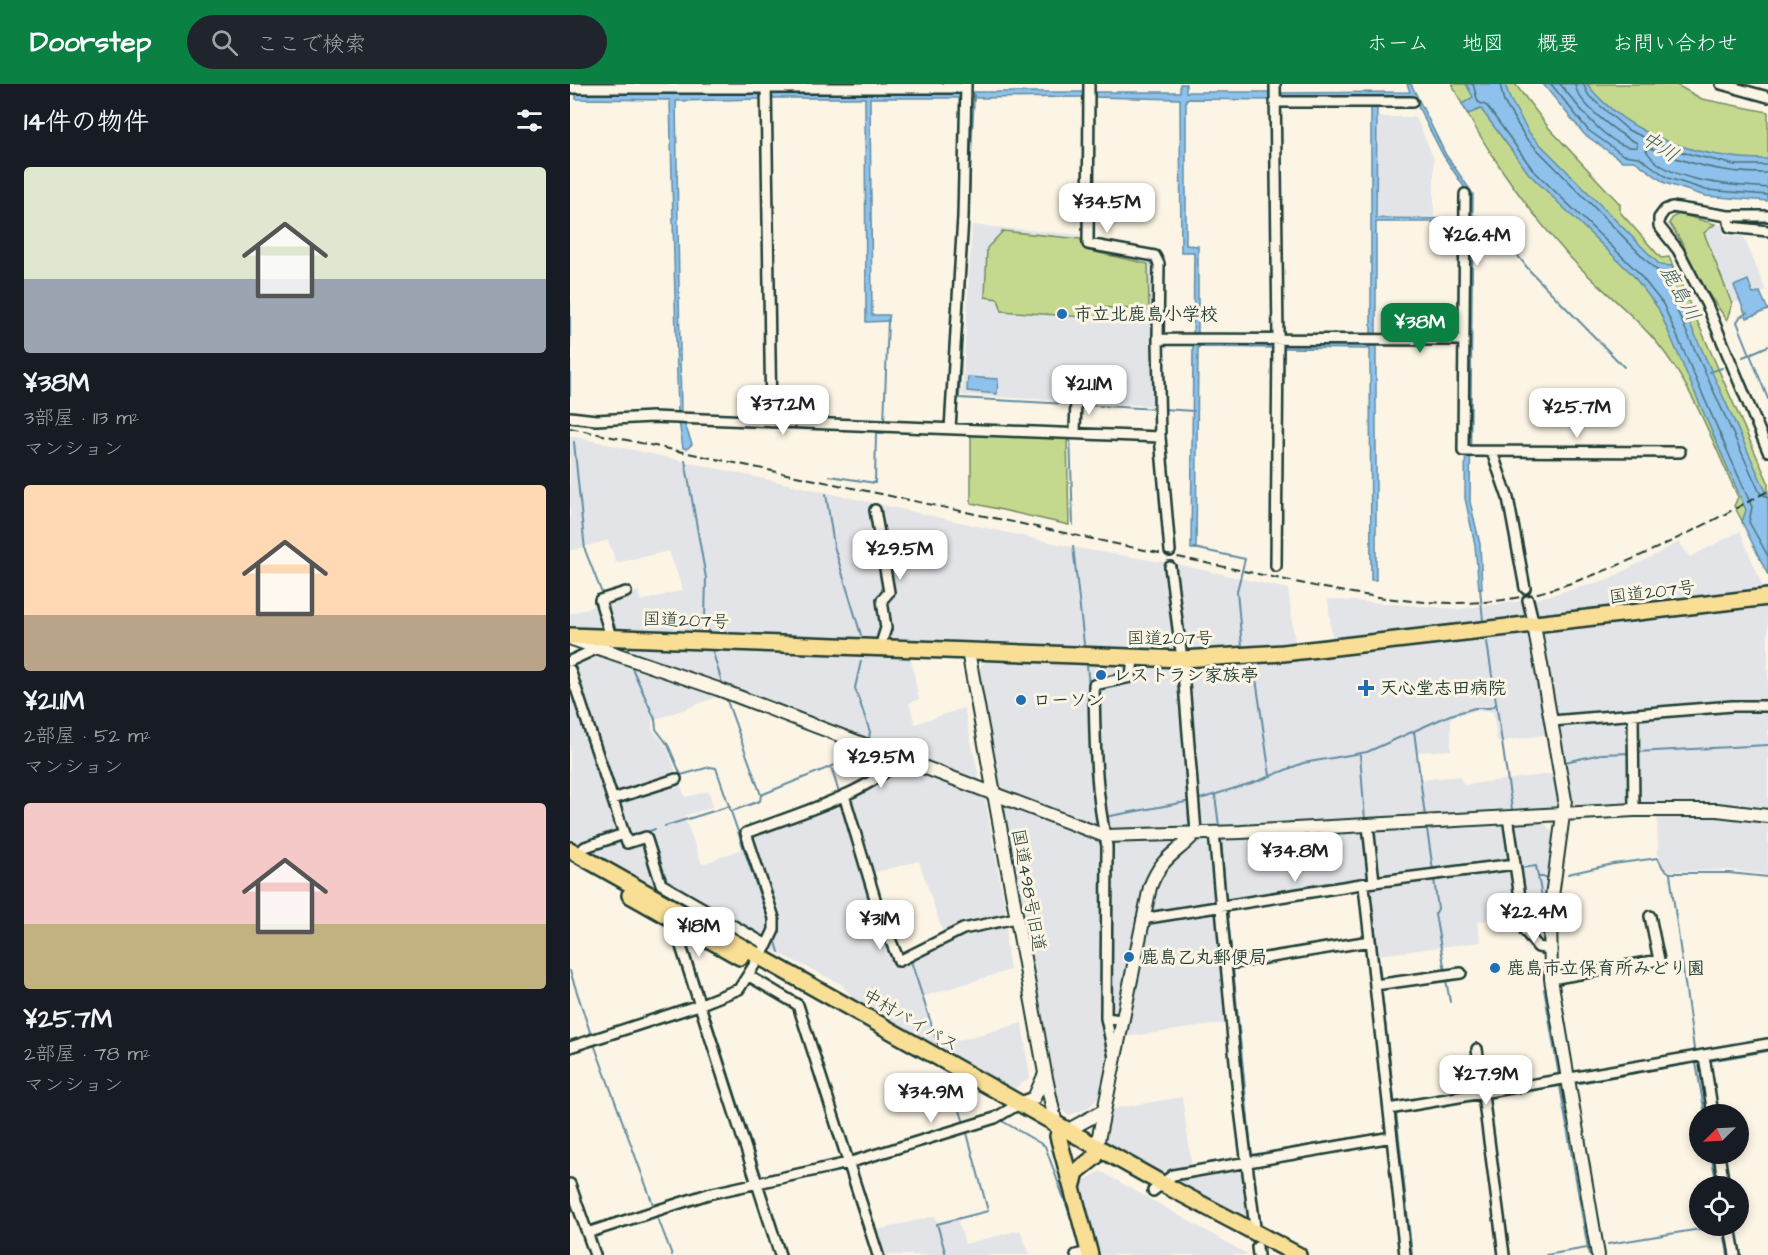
<!DOCTYPE html>
<html lang="ja">
<head>
<meta charset="utf-8">
<style>
	:root { --surface:#171b24; --page:#20242c; --text:#f1f3f6; --muted:#9ea1a6; --accent:#0b8043 }
	body { margin:0; font-family:"Architects Daughter","Klee One",sans-serif; background:var(--page); color:var(--text); height:100vh; display:flex; flex-direction:column; font-size:22px; white-space:nowrap }
	* { box-sizing:border-box; margin:0 }
	p { font-size:20px; color:var(--muted) }
	.icon { flex:none; width:33px; height:33px; fill:none; stroke:currentColor; stroke-width:2; stroke-linecap:round; stroke-linejoin:round }
	.map { position:relative; flex:1; overflow:hidden }
	.details { display:flex; flex-direction:column; background:var(--surface); width:570px }
	.details>* { flex:none }
	.needle { width:39px; rotate:246deg }
	.tools { position:absolute; left:1119px; top:1020px; display:grid; gap:12px }
	.tools a { display:grid; place-items:center; width:60px; height:60px; border-radius:50%; background:var(--surface); box-shadow:0 3px 9px #0003; font-size:30px }
	.price { position:absolute; translate:-50% -51px; padding:0 14px; border-radius:12px; background:#fff; color:#222; font-size:20px; line-height:39px; filter:drop-shadow(0 2px 3px #0008) }
	.price::after { content:''; position:absolute; left:50%; top:36px; width:18px; height:14px; margin-left:-9px; background:inherit; clip-path:polygon(0 0,100% 0,50% 100%) }
	.price.on { background:var(--accent); color:#fff }
	ul { padding:0; list-style:none }
	li { display:grid; align-content:center; gap:12px; height:318px; padding:0 24px }
	li span { display:grid; place-items:center; height:186px; border-radius:6px; color:#555 }
	li>.icon { margin-inline-start:auto }
	span .icon { width:108px; height:108px; fill:#fffc; stroke-width:1 }
	li b { font-size:26px }
	h2 { display:flex; justify-content:space-between; align-items:center; height:72px; padding:0 24px; font-size:26px }
	header { display:flex; align-items:center; gap:36px; box-sizing:border-box; height:84px; padding:0 30px; background:var(--accent); color:#fff }
	header strong { font-size:28px }
	nav { display:flex; gap:33px; margin-inline-start:auto; font-size:21px }
	.search { width:420px; height:54px; background:var(--page); display:flex; align-items:center; gap:15px; box-sizing:border-box; padding:0 21px; border-radius:33px; color:var(--muted); font-size:22px }
	main { display:flex; flex:1; min-height:0 }
	.map>svg:first-child { display:block }
	.built { fill:#e2e4e7; fill-rule:evenodd }
	.green { fill:#c5d98e; stroke:#728b61; stroke-width:1.5 }
	.water { fill:#8ec1eb; stroke:#628ca2; stroke-width:1.5 }
	.lines { fill:none; stroke-linecap:round; stroke-linejoin:round }
	.shore { stroke:#4b727d; stroke-width:1.5 }
	.stream { stroke:#628ca2; stroke-width:2 }
	.minor-casing { stroke:#1f3d34; stroke-width:14 }
	.tertiary-casing { stroke:#1f3d34; stroke-width:16 }
	.trunk-casing { stroke:#1f3d34; stroke-width:20 }
	.minor { stroke:#fcf5e5; stroke-width:9 }
	.tertiary { stroke:#fcf5e5; stroke-width:12 }
	.trunk { stroke:#f9df96; stroke-width:15 }
	.rail { stroke:#1f3d34; stroke-width:2; stroke-dasharray:9 4.5; stroke-linecap:butt }
	.poi-dot { fill:#1f6fb2; stroke:#fcf5e5; stroke-width:2 }
	.labels { text-anchor:middle; stroke-width:6; stroke-linejoin:round; paint-order:stroke }
	.poi-label { font-size:18px; font-weight:bold; fill:#1f3d34; stroke:#fcf5e5; text-anchor:start }
	.street-label { font-size:18px; fill:#1f3d34; stroke:#fcf5e5 }
	.water-label { font-size:20px; font-style:italic; fill:#3b5e62; stroke:#fcf5e5 }
</style>
</head>
<body>
<header>
<strong>Doorstep</strong>
<div class="search"><svg class="icon" aria-label="search" viewBox="0 0 24 24"><circle cx="10" cy="10" r="6"/><path d="M15 15l6 6"/></svg>ここで検索</div>
<nav><a>ホーム</a><a>地図</a><a>概要</a><a>お問い合わせ</a></nav>
</header>
<main>
<section class="details">
<h2>14件の物件<svg class="icon" aria-label="filters" viewBox="0 0 24 24"><path d="M4 7h16M4 17h16"/><circle cx="9" cy="7" r="2"/><circle cx="15" cy="17" r="2"/></svg></h2>
<ul>
<li><span style="background:linear-gradient(#dfe7d0 60%,#9aa5b1 0)"><svg class="icon" aria-label="home" viewBox="0 0 24 24"><path d="M3 11l9-7 9 7M6 9v11h12V9"/></svg></span><div><b>¥38M</b><p>3部屋 · 113 m²</p><p>マンション</p></div></li>
<li><span style="background:linear-gradient(#ffd9b3 70%,#b9a48a 0)"><svg class="icon" aria-label="home" viewBox="0 0 24 24"><path d="M3 11l9-7 9 7M6 9v11h12V9"/></svg></span><div><b>¥21.1M</b><p>2部屋 · 52 m²</p><p>マンション</p></div></li>
<li><span style="background:linear-gradient(#f6c9c9 65%,#c2b280 0)"><svg class="icon" aria-label="home" viewBox="0 0 24 24"><path d="M3 11l9-7 9 7M6 9v11h12V9"/></svg></span><div><b>¥25.7M</b><p>2部屋 · 78 m²</p><p>マンション</p></div></li>
</ul>
</section>
<div class="map">
<svg width="1198" height="1171" viewBox="0 0 1198 1171">
	<rect width="100%" height="100%" fill="#fcf5e5"/>
	<filter id="ink" filterUnits="userSpaceOnUse"><feTurbulence type="fractalNoise" baseFrequency=".0167" numOctaves="2"/><feDisplacementMap in="SourceGraphic" scale="12" xChannelSelector="R" yChannelSelector="G"/><feConvolveMatrix kernelMatrix="1 2 1 2 8 2 1 2 1" color-interpolation-filters="sRGB"/></filter>
	<g filter="url(#ink)">
		<path class="built" d="M807 33H846L864 75V133H807Z
			M1145 140 1152 141 1154 151 1174 153 1196 207 1162 220 1134 149Z
			M402 141 514 151 517 162 585 174 586 322 392 311Z
			M0 352 507 464 611 481 718 505 725 559 607 567 0 544V530L68 507 71 517 113 506 99 467 46 479 38 456 0 467Z
			M1170 447 1194 506 762 555 758 515 889 525 962 516 1037 496 1109 458 1120 473Z
			M1198 520V791L1160 786 1102 787 1094 783 1088 770 1087 730 1002 737 992 718 991 724 973 736 983 750 975 800 974 850 952 852 949 830 907 838 911 858 800 872 793 800 654 821 664 938 555 953 532 1010 518 1024 498 1032 490 1023 406 590 412 580 424 574 602 582 619 585 713 578 964 550ZM905 627 923 628 927 658 981 650 988 689 894 701 889 692 849 696 846 668 881 666V633Z
			M60 560 340 571 349 615 339 619 345 640 394 624 410 698 407 699 149 598 61 569Z
			M0 568 6 578 23 571 75 585 146 610 147 613 82 637V645L97 663 115 713 139 707 143 723 114 732 132 780 177 763 174 754 273 716 330 679 415 715 437 836 436 859 440 886 352 913 368 962 452 939 460 994 443 1005 283 914 271 900 200 865 195 854 94 796 87 803 0 754ZM349 777 375 855 327 879 295 791Z
			M612 1013 622 1084 679 1076 685 1140 534 1056 541 1025Z
			M530 1087 679 1171H525L516 1137 512 1098Z
			M365 1132 367 1138 387 1133 395 1160 450 1146 460 1171H314L307 1146Z"/>
		<path class="green" d="M882 0H908L1095 223 1194 452 1198 491 1193 475 1164 422 1168 413C1144 362 1124 304 1088 260 1061 227 1025 201 997 170 955 123 909 57 882 0Z
			M923 0H945L979 44 1050 120V128L1091 174 1099 173 1198 398V430L1093 198 957 60Z
			M992 0H1105L1132 15 1198 28V96L1105 88Z
			M1109 130 1145 140 1134 149 1162 220 1157 236 1130 198 1113 160 1099 139 1103 133Z
			M433 147 510 155 516 166 578 180 579 226 528 223 527 234 432 227 428 215 415 213 417 164Z
			M401 350 497 353 499 441 401 419Z"/>
		<path class="water" d="M101 0H104L106 10 191 9V15L106 17 111 330 122 360 117 365 113 364 108 331 100 16 6 15V10H101Z
			M610 0H616V8H701V16L616 15V161L628 162V259L801 261V22H807L806 134 889 135V138H806V496H801L800 265 628 263 626 465H621L624 168H611L610 15 523 13V8H610Z
			M837 0H841L876 71 903 110 900 418 910 460 912 505H909L905 461 895 414 898 109 873 71 844 15H712V9L840 8Z
			M896 0H935L940 15 960 50 1090 181 1102 182 1104 188 1099 193 1198 412V491L1172 438 1176 426 1088 224 1062 190 959 90 911 25 898 30 892 20 903 13Z
			M973 0H1017C1059 54 1132 75 1198 75V117L1135 112 1095 99 1065 77H1052L1014 50Z
			M390 8V14H300L302 231H319V237L296 238 295 14H201V9Z
			M402 8H514V13L402 14Z
			M1178 196 1183 210 1190 208 1198 226 1177 234 1164 202Z
			M398 293 428 295 427 310 397 307Z"/>
		<g class="lines">
			<path class="shore" d="M903 0 908 18 917 22 963 86 1066 186 1093 220 1182 423 1179 438 1198 472
				M930 0 934 18 956 54 1085 185 1093 189V196L1190 409 1198 413
				M981 0 1018 46 1053 71 1069 73 1098 94 1136 106 1198 111
				M990 0C1006 19 1040 67 1067 63V59C1050 51 1006 19 1005 0
				M1013 0 1019 12 1058 46 1103 66 1165 81H1198
				M1198 89C1157 90 1117 80 1080 64L1076 66C1094 99 1164 101 1198 104"/>
			<path class="stream" d="M404 11 389 314 497 320
				M904 132 919 135 960 187 1054 283
				M0 220V311
				M1177 229 1170 233 1167 238 1198 315
				M1173 273 1198 262
				M1140 288 1152 284
				M513 321 588 325
				M593 325 624 327
				M314 339 318 236
				M500 351 503 441
				M4 358 15 466 33 512
				M115 376 136 494 135 534 138 547
				M260 392 305 399 306 349H314V344
				M256 410 264 462 291 551
				M503 462 514 560
				M624 464 675 475 667 507 672 563
				M910 504 913 537
				M35 518 45 543
				M917 558 942 725
				M56 561 59 567
				M142 565 152 599
				M291 577 285 604 300 648 299 654
				M684 581 700 692
				M517 582 520 612
				M62 584 85 635 86 645 98 661 111 691 140 683 146 684 199 838
				M156 614 191 711 190 717 162 727
				M844 647 855 732
				M32 664 47 708
				M521 666 527 735 530 734
				M1066 668 1198 661
				M790 670 795 736
				M995 678 1031 670 1060 669
				M261 682 269 709
				M191 711 292 670
				M645 711 649 742
				M627 716 688 697 733 679 797 668 880 631 905 624H920L925 621
				M50 719 61 753 64 752
				M273 723 303 829 325 883 341 877 368 961
				M535 733 621 717
				M944 740 950 784 966 782 973 818V857
				M95 742 160 722
				M857 745 863 786
				M80 747 97 797
				M75 749 85 745
				M651 756 656 818
				M22 766 51 756
				M998 790 1043 780 1088 774 1093 784 1100 789H1159L1198 793
				M1100 790 1124 965
				M968 793H977
				M864 795 868 825 865 830 875 887
				M802 821 811 897
				M657 824 682 1075
				M116 857 133 912
				M206 858 209 868
				M0 887 22 954
				M876 896 880 918
				M811 903 825 1022
				M974 905 989 992
				M137 923 192 1094
				M24 960 84 1123
				M1139 977 1198 967
				M1126 979 1135 1030
				M1009 999 1133 977
				M990 1002 1019 1171
				M383 1005 394 1039
				M826 1028 842 1171
				M432 1037 475 1062 501 1134
				M297 1068 421 1030
				M1141 1070 1147 1102
				M681 1071 817 1048
				M683 1080 690 1140
				M193 1099 216 1171
				M86 1129 102 1171
				M1153 1142 1158 1171
				M1038 1160 1149 1142
				M376 1171 367 1140 418 1127 397 1049
				M976 1171 1017 1164"/>
			<g class="minor-casing">
				<path id="minor" d="M196 0 201 338
					M519 0 518 160 585 172 589 180 588 255
					M705 0 708 255 706 482
					M1151 0 1198 13
					M0 4H396
					M705 18H842
					M895 110 893 367 1110 368
					M1158 132 1160 143 1198 147
					M1198 132H1158L1102 123 1095 126 1089 134V142L1108 166 1137 221 1198 367
					M0 333 26 336 82 333 590 353
					M380 345 393 133 396 0
					M505 349 506 314
					M922 368 938 414 955 504
					M305 426 319 508 312 516 316 544 310 563
					M600 467 590 353 588 255 893 256
					M600 483 612 575 626 748
					M958 516 964 541
					M41 553 30 516 56 508
					M0 577 28 564
					M0 586 57 759 76 753 91 800 197 861
					M1063 630 1064 726
					M982 637 1162 622H1198
					M274 711 309 828 329 877 393 845 446 834
					M43 715 106 695
					M938 733 955 847 968 863 979 865
					M644 748 668 1010 686 1151
					M8 770 15 763 54 750
					M804 798 945 780
					M794 802 835 1171
					M572 835 804 798 798 741
					M110 836 108 853 210 1171
					M665 879 800 857
					M179 892 228 921 308 1171
					M981 895 1089 876 1080 832
					M805 901 891 889
					M536 934 544 973
					M551 936 536 934 537 762C525 707 525 657 524 601L561 593 563 575
					M0 963 126 922 169 905 197 861 204 846V834L176 749C218 733 301 709 329 675
					M907 965 934 1171
					M1134 972 1143 1030
					M819 1025 1198 960
					M1149 1070 1154 1102
					M0 1100 25 1171
					M583 1107 603 1091 822 1053
					M1160 1142 1165 1171
					M17 1149 138 1110 278 1079 425 1034 449 1020
					M687 1163 688 1171
					M506 1171 519 1168"/>
			</g>
			<g class="tertiary-casing">
				<path id="tertiary" d="M964 541 995 716 980 827 981 895 1028 1171
					M2 555 148 605 535 752 671 748 1064 726H1147L1198 732
					M398 567 475 989 487 1046
					M449 1020 464 1014 474 992
					M491 1050 533 1027
					M525 1071 580 803C593 770 606 771 626 748"/>
			</g>
			<g class="trunk-casing">
				<path id="trunk" d="M0 552 612 575 713 569 1198 513
					M0 766 591 1099 728 1171
					M60 811 170 873
					M488 1052 520 1171
					M502 1104 506 1088 525 1073"/>
			</g>
			<use href="#minor" class="minor"/>
			<use href="#tertiary" class="tertiary"/>
			<use href="#trunk" class="trunk"/>
			<path class="rail" d="M0 344 749 503C807 514 865 523 925 517 1009 508 1123 448 1198 407"/>
		</g>
	</g>
	<g class="poi-dot">
		<circle cx="492" cy="230" r="6"/>
		<circle cx="531" cy="591" r="6"/>
		<path d="M793 595h6v6h6v6h-6v6h-6v-6h-6v-6h6z"/>
		<circle cx="451" cy="616" r="6"/>
		<circle cx="559" cy="873" r="6"/>
		<circle cx="925" cy="884" r="6"/>
	</g>
	<g class="labels">
		<g class="poi-label">
			<text x="504" y="236">市立北鹿島小学校</text>
			<text x="543" y="597">レストラン家族亭</text>
			<text x="810" y="610">天心堂志田病院</text>
			<text x="463" y="622">ローソン</text>
			<text x="571" y="879">鹿島乙丸郵便局</text>
			<text x="937" y="890">鹿島市立保育所みどり園</text>
		</g>
		<g class="street-label">
			<text transform="translate(1082 508) rotate(-7)" y="6">国道207号</text>
			<text transform="translate(116 536) rotate(2)" y="6">国道207号</text>
			<text x="600" y="560">国道207号</text>
			<text transform="translate(459 806) rotate(80)" y="6">国道498号旧道</text>
			<text transform="translate(341 936) rotate(30)" y="6">中村バイパス</text>
		</g>
		<g class="water-label">
			<text transform="translate(1090 62) rotate(33)" y="7">中川</text>
			<text transform="translate(1111 209) rotate(61)" y="7">鹿島川</text>
		</g>
	</g>
</svg>
<div class="tools">
<a><svg class="needle" viewBox="-14 -14 28 28"><path d="M0-13l5 13h-10z" fill="#e53935"/><path d="M0 13l5-13h-10z" fill="#9ea1a6"/></svg></a>
<a><svg class="icon" aria-label="locate" viewBox="0 0 24 24"><circle cx="12" cy="12" r="6"/><path d="M12 2v4M12 18v4M2 12h4M18 12h4"/></svg></a>
</div>
<b class="price" style="left:537px;top:150px">¥34.5M</b>
<b class="price" style="left:907px;top:183px">¥26.4M</b>
<b class="price on" style="left:850px;top:270px">¥38M</b>
<b class="price" style="left:519px;top:332px">¥21.1M</b>
<b class="price" style="left:213px;top:352px">¥37.2M</b>
<b class="price" style="left:1007px;top:355px">¥25.7M</b>
<b class="price" style="left:330px;top:497px">¥29.5M</b>
<b class="price" style="left:311px;top:705px">¥29.5M</b>
<b class="price" style="left:725px;top:799px">¥34.8M</b>
<b class="price" style="left:964px;top:860px">¥22.4M</b>
<b class="price" style="left:310px;top:867px">¥31M</b>
<b class="price" style="left:129px;top:874px">¥18M</b>
<b class="price" style="left:916px;top:1022px">¥27.9M</b>
<b class="price" style="left:361px;top:1040px">¥34.9M</b>
</div>
</main>
</body>
</html>
